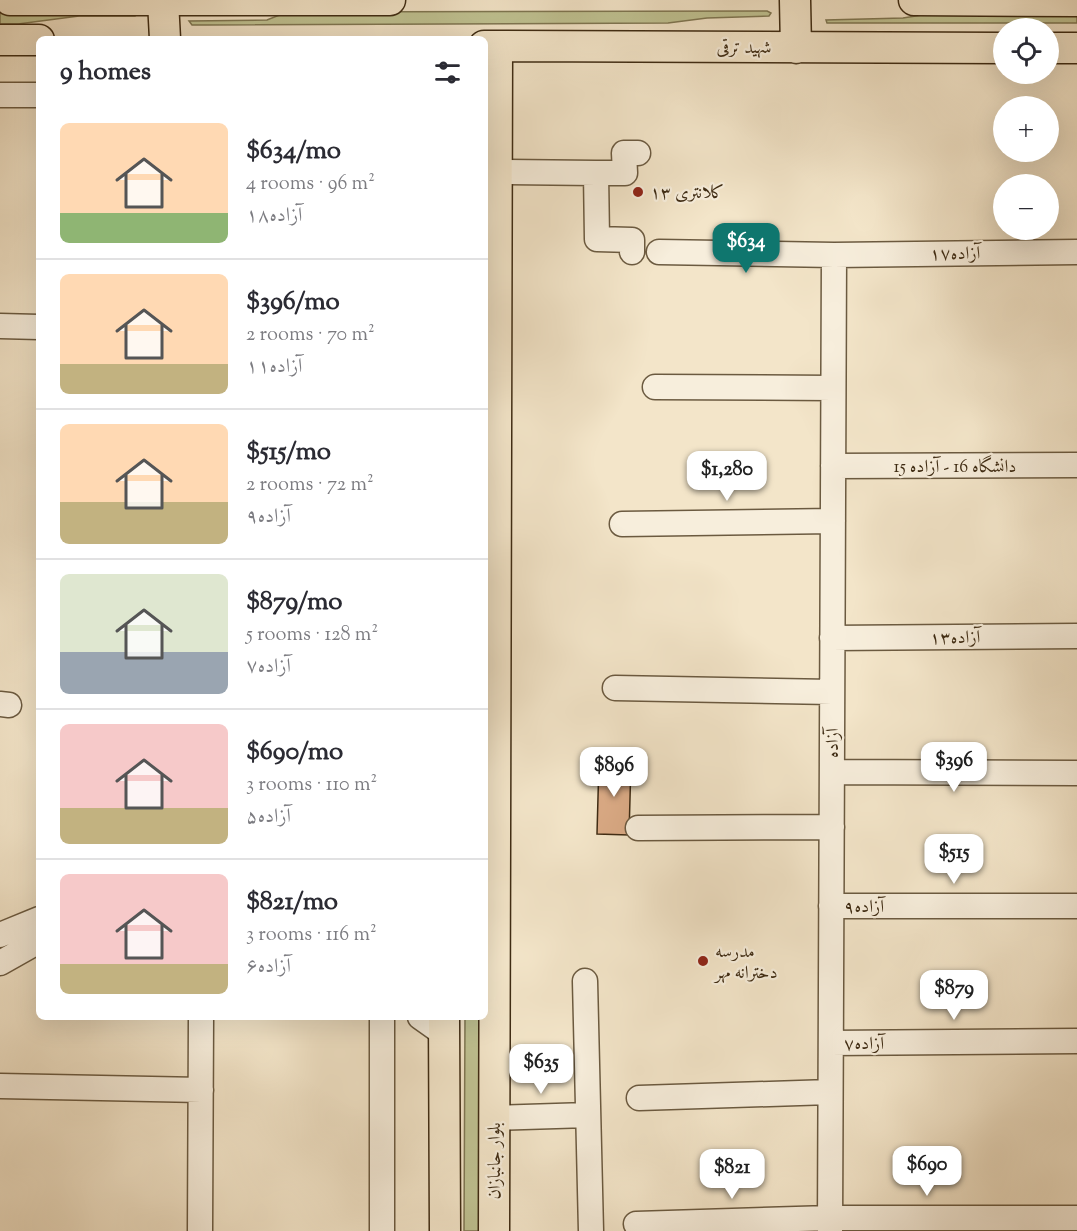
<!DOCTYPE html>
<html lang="en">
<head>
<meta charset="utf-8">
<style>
	:root { --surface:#fff; --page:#f2f2f3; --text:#2b2b33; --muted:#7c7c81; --line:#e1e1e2; --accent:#0f766e }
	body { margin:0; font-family:"Sorts Mill Goudy",Amiri,serif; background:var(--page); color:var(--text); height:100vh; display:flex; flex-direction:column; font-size:22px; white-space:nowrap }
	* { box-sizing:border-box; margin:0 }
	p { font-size:20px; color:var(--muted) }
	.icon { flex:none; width:33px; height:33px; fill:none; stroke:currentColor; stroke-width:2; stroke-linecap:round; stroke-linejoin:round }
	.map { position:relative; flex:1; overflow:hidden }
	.side { position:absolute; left:36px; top:36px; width:452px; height:984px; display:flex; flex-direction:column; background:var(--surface); border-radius:9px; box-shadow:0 6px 24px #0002 }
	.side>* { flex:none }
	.buttons { position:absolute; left:993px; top:18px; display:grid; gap:12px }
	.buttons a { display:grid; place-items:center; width:66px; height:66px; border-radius:50%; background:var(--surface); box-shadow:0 6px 24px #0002; font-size:30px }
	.price { position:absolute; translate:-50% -51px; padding:0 14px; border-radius:12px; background:#fff; color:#222; font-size:20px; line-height:39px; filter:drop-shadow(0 2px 3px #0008) }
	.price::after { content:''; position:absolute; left:50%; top:36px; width:18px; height:14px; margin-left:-9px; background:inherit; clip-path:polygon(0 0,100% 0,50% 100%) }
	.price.selected { background:var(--accent); color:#fff }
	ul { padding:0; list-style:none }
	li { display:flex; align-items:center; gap:18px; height:150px; padding:0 24px }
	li+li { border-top:2px solid var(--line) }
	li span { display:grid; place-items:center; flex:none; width:168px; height:120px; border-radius:9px; color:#555 }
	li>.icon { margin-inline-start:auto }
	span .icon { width:72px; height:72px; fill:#fffc; stroke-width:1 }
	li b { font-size:26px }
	h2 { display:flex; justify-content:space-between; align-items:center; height:72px; padding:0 24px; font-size:26px }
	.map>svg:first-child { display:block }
	.green { fill:#c0c393; stroke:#7f7753; stroke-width:1.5 }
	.building { fill:#daaa85; stroke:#3e2b13; stroke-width:1.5 }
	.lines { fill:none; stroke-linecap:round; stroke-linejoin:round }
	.minor-casing { stroke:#6b5a40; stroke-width:27 }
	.major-casing { stroke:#3e2b13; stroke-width:33 }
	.minor { stroke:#f7eedc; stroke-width:24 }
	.major { stroke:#f3e5c9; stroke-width:30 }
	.poi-dot { fill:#8f2418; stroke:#f7eedc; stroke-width:2 }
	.labels { text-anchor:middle; stroke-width:4.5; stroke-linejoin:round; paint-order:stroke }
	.street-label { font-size:18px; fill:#3e2b13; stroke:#f7eedc }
	.poi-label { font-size:18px; fill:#3e2b13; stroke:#f7eedc; text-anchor:start }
</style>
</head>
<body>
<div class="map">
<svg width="1077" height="1231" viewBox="0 0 1077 1231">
	<rect width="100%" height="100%" fill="#f3e5c9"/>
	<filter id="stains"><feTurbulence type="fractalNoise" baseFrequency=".00333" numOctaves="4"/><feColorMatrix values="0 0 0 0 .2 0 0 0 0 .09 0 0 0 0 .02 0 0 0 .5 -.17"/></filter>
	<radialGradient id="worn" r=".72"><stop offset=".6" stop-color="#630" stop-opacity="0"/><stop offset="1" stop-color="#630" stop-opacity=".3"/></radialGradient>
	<path class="green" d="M767 11 771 13 769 16 707 18 668 23 205 25H192L189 21 267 20 287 12Z
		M1077 11V23H827L826 20 903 18 941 12Z
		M0 13H135L138 14 135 16H79L18 24H0Z
		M465 1017H484L485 1231H464Z"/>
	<path class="building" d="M599 761 631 762 629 835 597 834Z"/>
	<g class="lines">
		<g class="minor-casing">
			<path id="minor" d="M0 95H39
				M496 172 596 173 597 239 632 240V252
				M596 173H625L624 153H638
				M659 252 834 255 1077 252
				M0 326 39 327
				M655 387 833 388
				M833 466 1077 465
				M622 524 833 521
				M832 638 1077 636
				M615 688 832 692
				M0 704 9 705
				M832 772 1077 773
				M638 828 832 827
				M831 906H1077
				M0 935 39 919
				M0 963 39 941
				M585 981 591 1231
				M420 1017 444 1034
				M831 1043 1077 1041
				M0 1086 201 1090
				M639 1098 830 1092
				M494 1118 588 1115
				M636 1224 830 1218H1077
				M200 1231 201 1017
				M382 1231V1017
				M830 1231 834 255"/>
		</g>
		<g class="major-casing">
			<path id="major" d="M10 0H390
				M795 0 796 48
				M914 0 1077 1
				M163 1 165 39
				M0 40H39
				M484 46 1004 48
				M1048 48H1077
				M444 1017 445 1231
				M494 1231 497 47"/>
		</g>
		<use href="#minor" class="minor"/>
		<use href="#major" class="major"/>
	</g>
	<g class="poi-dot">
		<circle cx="638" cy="192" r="6"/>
		<circle cx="703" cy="961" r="6"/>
	</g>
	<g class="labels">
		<g class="street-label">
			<text x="744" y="53">شهید ترقی</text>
			<text transform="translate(955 253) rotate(-1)" y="6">آزاده۱۷</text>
			<text x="955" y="472">دانشگاه 16 - آزاده 15</text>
			<text transform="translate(955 637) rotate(-1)" y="6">آزاده۱۳</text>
			<text transform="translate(832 743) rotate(-90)" y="6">آزاده</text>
			<text x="864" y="912">آزاده۹</text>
			<text x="864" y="1049">آزاده۷</text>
			<text transform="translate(494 1161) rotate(-90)" y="6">بلوار جانبازان</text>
		</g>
		<g class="poi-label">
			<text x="650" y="198">کلانتری ۱۳</text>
			<text x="715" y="957">مدرسه<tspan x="715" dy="21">دخترانه مهر</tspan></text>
		</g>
	</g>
	<rect width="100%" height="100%" filter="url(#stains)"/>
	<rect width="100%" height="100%" fill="url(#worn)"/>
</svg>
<div class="buttons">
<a><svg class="icon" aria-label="locate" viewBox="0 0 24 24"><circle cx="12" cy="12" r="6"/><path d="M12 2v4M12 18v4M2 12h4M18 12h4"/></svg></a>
<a>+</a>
<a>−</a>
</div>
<b class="price selected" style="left:746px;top:274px">$634</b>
<b class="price" style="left:727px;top:502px">$1,280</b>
<b class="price" style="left:954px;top:793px">$396</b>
<b class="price" style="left:614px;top:798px">$896</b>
<b class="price" style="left:954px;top:885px">$515</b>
<b class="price" style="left:954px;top:1021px">$879</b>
<b class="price" style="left:541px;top:1095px">$635</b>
<b class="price" style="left:927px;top:1197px">$690</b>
<b class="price" style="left:732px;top:1200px">$821</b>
<section class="side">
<h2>9 homes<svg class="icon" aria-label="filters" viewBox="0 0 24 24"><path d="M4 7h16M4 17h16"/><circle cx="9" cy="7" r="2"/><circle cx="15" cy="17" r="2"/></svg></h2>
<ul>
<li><span style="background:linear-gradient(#ffd9b3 75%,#8fb573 0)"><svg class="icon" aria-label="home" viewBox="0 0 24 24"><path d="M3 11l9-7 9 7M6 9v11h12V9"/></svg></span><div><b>$634/mo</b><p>4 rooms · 96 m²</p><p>آزاده۱۸</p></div></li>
<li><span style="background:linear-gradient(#ffd9b3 75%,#c2b280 0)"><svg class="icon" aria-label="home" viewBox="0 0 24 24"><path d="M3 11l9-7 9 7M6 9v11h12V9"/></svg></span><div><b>$396/mo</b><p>2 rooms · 70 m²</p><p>آزاده۱۱</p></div></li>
<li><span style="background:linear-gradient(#ffd9b3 65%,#c2b280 0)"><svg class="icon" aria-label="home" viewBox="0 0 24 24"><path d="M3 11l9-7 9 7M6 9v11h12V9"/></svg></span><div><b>$515/mo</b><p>2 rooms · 72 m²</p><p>آزاده۹</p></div></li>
<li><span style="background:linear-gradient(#dfe7d0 65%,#9aa5b1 0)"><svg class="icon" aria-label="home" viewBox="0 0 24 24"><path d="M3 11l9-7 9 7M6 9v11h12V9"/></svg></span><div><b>$879/mo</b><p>5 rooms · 128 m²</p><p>آزاده۷</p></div></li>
<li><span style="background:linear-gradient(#f6c9c9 70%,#c2b280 0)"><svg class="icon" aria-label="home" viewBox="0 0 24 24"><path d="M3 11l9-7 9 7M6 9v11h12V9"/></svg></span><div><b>$690/mo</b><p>3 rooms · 110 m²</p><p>آزاده۵</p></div></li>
<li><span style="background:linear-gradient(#f6c9c9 75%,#c2b280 0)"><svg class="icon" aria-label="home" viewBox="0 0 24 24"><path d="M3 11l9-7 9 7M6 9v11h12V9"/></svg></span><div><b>$821/mo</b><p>3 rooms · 116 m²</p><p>آزاده۶</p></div></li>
</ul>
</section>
</div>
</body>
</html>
